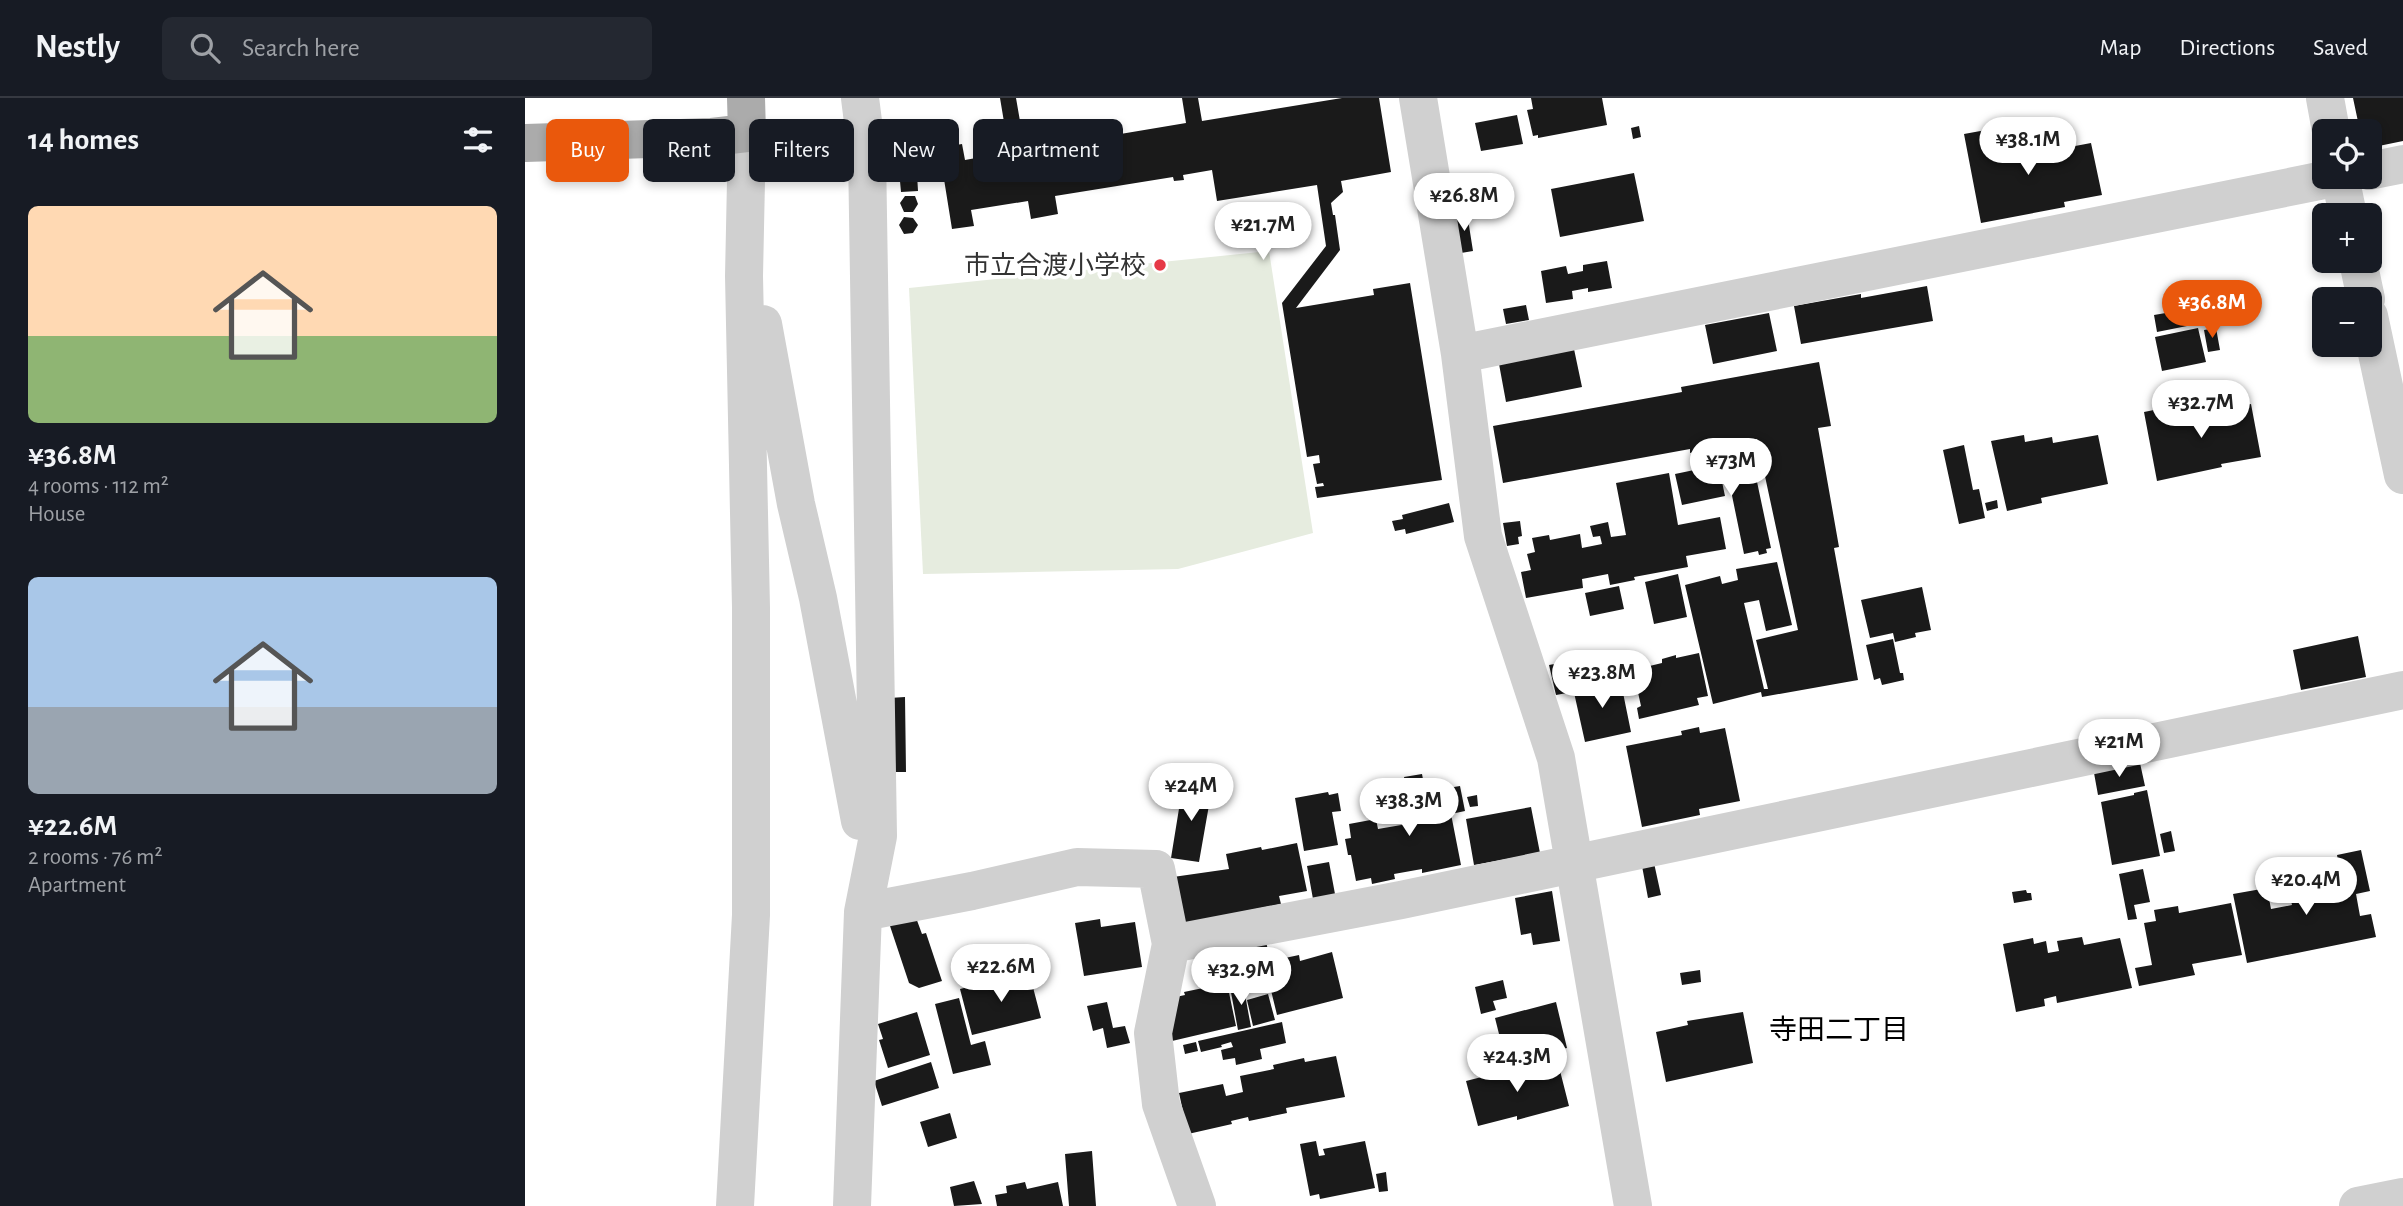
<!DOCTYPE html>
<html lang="en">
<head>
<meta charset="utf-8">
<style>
	:root { --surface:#171b24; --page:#242831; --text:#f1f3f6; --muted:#9ea1a6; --line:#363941; --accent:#ea580c }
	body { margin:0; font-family:"Alegreya Sans","Noto Sans JP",sans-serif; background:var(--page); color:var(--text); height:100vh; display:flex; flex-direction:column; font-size:26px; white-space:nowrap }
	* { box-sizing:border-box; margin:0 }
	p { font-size:23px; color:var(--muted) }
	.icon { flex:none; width:38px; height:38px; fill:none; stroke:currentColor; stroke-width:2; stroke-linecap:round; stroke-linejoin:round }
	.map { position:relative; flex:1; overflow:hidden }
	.drawer { display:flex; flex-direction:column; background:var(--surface); width:525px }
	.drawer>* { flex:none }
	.top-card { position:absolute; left:21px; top:21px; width:665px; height:63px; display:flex; gap:14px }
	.tools { position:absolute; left:1787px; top:21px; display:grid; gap:14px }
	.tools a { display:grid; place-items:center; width:70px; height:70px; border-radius:10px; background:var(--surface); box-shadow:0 4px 10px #0003; font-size:35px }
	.price { position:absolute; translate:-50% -60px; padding:0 16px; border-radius:24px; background:#fff; color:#222; font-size:23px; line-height:46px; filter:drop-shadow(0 2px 4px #0008) }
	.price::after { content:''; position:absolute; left:50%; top:42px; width:21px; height:16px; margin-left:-10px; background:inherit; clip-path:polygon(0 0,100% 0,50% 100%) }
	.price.active { background:var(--accent); color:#fff }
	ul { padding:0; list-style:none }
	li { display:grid; align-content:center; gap:14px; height:371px; padding:0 28px }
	li span { display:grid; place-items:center; height:217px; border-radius:10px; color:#555 }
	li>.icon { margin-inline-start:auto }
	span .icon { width:126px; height:126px; fill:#fffc; stroke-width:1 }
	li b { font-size:30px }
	h2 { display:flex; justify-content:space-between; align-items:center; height:84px; padding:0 28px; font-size:30px }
	.pill { padding:0 24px; border-radius:10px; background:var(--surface); box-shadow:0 4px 10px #0003; font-size:24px; line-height:63px }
	.pill.active { background:var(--accent); color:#fff }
	header { display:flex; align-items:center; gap:42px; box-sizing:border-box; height:98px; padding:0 35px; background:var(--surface); border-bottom:2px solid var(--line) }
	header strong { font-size:33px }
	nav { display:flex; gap:38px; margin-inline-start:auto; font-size:24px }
	.search { width:490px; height:63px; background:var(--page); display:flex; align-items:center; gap:18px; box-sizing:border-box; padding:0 24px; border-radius:10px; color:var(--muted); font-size:26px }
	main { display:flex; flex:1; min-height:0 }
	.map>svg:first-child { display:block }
	.green { fill:#e6ecdf }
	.building { fill:#1a1a1a }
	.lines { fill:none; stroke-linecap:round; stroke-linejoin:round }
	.minor { stroke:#d0d0d0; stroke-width:38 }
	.major { stroke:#ababab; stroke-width:38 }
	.poi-dot { fill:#e63946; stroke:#fff; stroke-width:2.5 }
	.labels { text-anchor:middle; stroke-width:7; stroke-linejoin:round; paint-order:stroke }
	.poi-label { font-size:26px; fill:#333; stroke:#fff; text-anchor:end }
	.neighbourhood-label { font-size:28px; fill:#000; stroke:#fff }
</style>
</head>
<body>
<header>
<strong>Nestly</strong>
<div class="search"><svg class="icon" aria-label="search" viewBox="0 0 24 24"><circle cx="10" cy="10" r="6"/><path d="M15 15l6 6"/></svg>Search here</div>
<nav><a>Map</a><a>Directions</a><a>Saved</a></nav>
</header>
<main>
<section class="drawer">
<h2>14 homes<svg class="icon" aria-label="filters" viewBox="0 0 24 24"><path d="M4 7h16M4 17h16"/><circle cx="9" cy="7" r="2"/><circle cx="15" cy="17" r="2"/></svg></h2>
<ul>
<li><span style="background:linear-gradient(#ffd9b3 60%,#8fb573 0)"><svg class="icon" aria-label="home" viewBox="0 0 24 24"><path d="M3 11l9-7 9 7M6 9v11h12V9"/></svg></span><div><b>¥36.8M</b><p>4 rooms · 112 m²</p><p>House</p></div></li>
<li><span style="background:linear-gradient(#a9c7e8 60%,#9aa5b1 0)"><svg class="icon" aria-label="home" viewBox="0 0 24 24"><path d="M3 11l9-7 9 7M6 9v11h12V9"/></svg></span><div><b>¥22.6M</b><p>2 rooms · 76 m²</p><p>Apartment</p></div></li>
</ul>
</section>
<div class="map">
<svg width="1878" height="1108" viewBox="0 0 1878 1108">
	<rect width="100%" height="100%" fill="#fff"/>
	<path class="green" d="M744 153 788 435 653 471 398 476 384 190Z"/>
	<path class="building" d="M475 0H491L500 52 661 25 657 0H673L677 23 817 0H854L866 74 816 83 818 94 806 105 808 117H810L815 152 771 210 849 197 848 191 885 185 917 382 792 400 790 389 799 388 798 385 792 386 788 366 795 365 794 357 782 359 757 205 801 148 792 87 692 103 687 72 658 77 659 82 649 83 648 79 530 98 533 116 506 121 503 103 446 112 449 128 427 131 414 50 437 46 440 62 484 54Z
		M1006 0H1077L1082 27 1013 40V37L1008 38 1002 12 1008 11Z
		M1828 0H1878V43L1844 50V33H1835Z
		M992 17 998 46 956 53 950 25Z
		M375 28 388 29 387 65 374 64Z
		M1114 28 1116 39 1108 41 1106 30Z
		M1472 30 1478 61 1510 55 1508 46 1528 43 1529 52 1566 45 1577 97 1539 104 1540 109 1456 125 1439 36Z
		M1109 75 1119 123 1035 139 1026 91Z
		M371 76H392L393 93 376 94 375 83H371Z
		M380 98H390L393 106 388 114H379L375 105Z
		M942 115 948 153 936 155 930 117Z
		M379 119 388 120 393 127 388 135 379 136 374 127Z
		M1082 163 1087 190 1063 194V190L1047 193 1048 201 1021 205 1016 173 1041 168 1043 176 1058 173V167Z
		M1402 188 1408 223 1276 246 1269 208 1336 196V200Z
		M1001 207 1004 222 981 226 978 211Z
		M1664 211 1667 227 1632 234 1629 217Z
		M1244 215 1252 253 1188 266 1180 227Z
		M1673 230 1681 264 1637 273 1630 239Z
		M1691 230 1695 252 1683 254 1679 232Z
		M1049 251 1057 289 981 304 974 266Z
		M1294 264 1306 328 1293 330 1314 449 1309 450 1333 582 1237 599 1236 594 1188 606 1160 487 1195 478 1197 486 1213 482 1211 471 1252 464 1267 527 1241 533 1234 502 1219 505 1239 591H1243L1231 542 1273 532 1232 341 1165 355V351L978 385 968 328 1157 294 1156 289Z
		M1686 306 1687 313 1726 306 1736 359 1696 366 1697 369 1632 383 1619 314 1644 309 1647 322 1665 319 1663 310Z
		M1499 337 1500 344 1527 339 1528 345 1573 337 1583 386 1516 400 1517 405 1482 413 1466 343Z
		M1439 347 1448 392 1454 391 1460 420 1434 426 1418 352Z
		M1227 360 1246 450 1241 451 1242 455 1234 457 1233 453 1219 456 1203 378 1196 379 1200 398 1157 407 1150 376Z
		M1144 375 1153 427 1195 419 1201 451 1161 458 1163 469 1109 479 1110 482 1085 487 1083 476 1057 481 1058 490 1001 500 996 474 1006 472 1002 456 1010 454 1007 440 1024 437 1025 442 1055 436 1057 450 1077 446 1075 438 1068 439 1065 428 1083 424 1086 439 1101 437 1091 385Z
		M1472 402 1473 410 1462 413 1460 405Z
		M924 405 929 424 881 436 880 431 870 433 867 423 878 421 877 417Z
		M995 423 997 438 993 439 994 446 982 448 978 425Z
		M1153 476 1162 519 1129 526 1120 484Z
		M1094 488 1099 511 1065 518 1060 495Z
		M1397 489 1406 532 1390 535 1391 539 1370 544 1368 535 1345 540 1336 502Z
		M1833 538 1841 579 1776 592 1768 552Z
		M1368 541 1375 575H1378L1379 582 1357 587 1355 580 1349 582 1341 547Z
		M1174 555 1183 598 1172 600 1174 607 1114 621 1112 610 1116 608 1108 572 1137 565V561L1151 557V560Z
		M1040 564 1041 569 1052 566 1056 584 1045 587 1044 585H1040L1042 595 1031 597 1024 567Z
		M1095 580 1106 634 1060 644 1048 590Z
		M380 599 381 674H365L364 600Z
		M1174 629 1175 635 1200 630 1215 703 1174 711 1175 717 1117 729 1101 648 1157 637 1156 633Z
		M1615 665 1620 688 1573 697 1569 675Z
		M897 676 902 702 919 699 917 691 935 688 940 713 926 716 936 767 897 775V771L869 776 870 781 847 786 846 780 831 783 826 757H823L820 741 826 740 824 726 851 721 853 731 888 725 879 679Z
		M658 686 687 690 674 764 646 760Z
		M1622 692 1635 758 1587 767 1576 704 1609 697V695Z
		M803 694 804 697 813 695 816 713 807 714 813 747 779 753 770 700Z
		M952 697 953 708 945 709 942 699Z
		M1006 709 1015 755 949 767 941 721Z
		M1646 733 1650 753 1639 755 1635 736Z
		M772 745 782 793 754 798 756 806 657 826 648 779 704 771 701 756 736 749 737 752Z
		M1836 752 1845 793 1831 796 1835 818 1846 816 1851 839 1722 865 1708 796 1742 790 1746 811 1767 807 1765 798 1787 794 1789 801 1819 794 1812 757Z
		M804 764 810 796 788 801 782 768Z
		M1129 765 1136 797 1123 800 1117 768Z
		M1618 771 1625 804 1609 807 1612 821 1603 822 1594 776Z
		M1501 792 1502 795H1506L1507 802 1489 805 1487 794Z
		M1027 793 1035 843 1008 847 1006 835 996 837 990 800Z
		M1706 805 1717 857 1667 866 1670 877 1614 888 1610 870 1627 867 1619 825 1631 823 1629 812 1653 808 1654 815Z
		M390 817 397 836 401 835 417 883 394 890 384 885 364 825Z
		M575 821 576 829 610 824 617 869 559 878 550 825Z
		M1557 839 1559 847 1595 840 1607 890 1532 905 1531 898 1519 901 1520 908 1491 914 1478 846 1508 840 1509 846 1521 843 1523 855 1534 853 1532 843Z
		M741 844 747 868 735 870 739 889 722 893 712 850Z
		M707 850 711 873 689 876 686 854Z
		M807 854 818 900 752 917 742 876 763 871 760 860 774 857 775 863Z
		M1175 872 1176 884 1157 887 1155 875Z
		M504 874 516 920 447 937 435 891Z
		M978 882 982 900 968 903 971 912 956 916 950 889Z
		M702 885 711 928 647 943 646 900 660 897 659 894Z
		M718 886 726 929 713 932 705 889Z
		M743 896 750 922 728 928 722 902Z
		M434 900 446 947 460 943 466 967 428 976 410 906Z
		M582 904 588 930 600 928 605 945 582 950 578 930 568 933 562 908Z
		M1031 904 1042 950 993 963 989 945 977 948 970 920Z
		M392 914 405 957 363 970 354 942 358 941 353 926Z
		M1218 914 1228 965 1141 984 1131 934 1163 927 1162 923Z
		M757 924 761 945 735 951 737 961 711 967 710 960 698 962 696 952 708 949 706 944 696 947 697 949 676 954 673 943Z
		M671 944 673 953 660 956 658 947Z
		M811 958 820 999 761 1010 762 1015 724 1023 723 1019 706 1023 707 1026 663 1036 654 995 698 986 701 998 718 994 715 978 749 971 748 967 779 960 780 964Z
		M406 964 414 990 357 1008 349 983Z
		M1033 965 1044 1008 992 1022V1018L953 1028 941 983 984 972 985 978Z
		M425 1015 432 1040 403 1049 395 1024Z
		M791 1043 794 1058 800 1057 798 1051 840 1043 850 1090 795 1101 794 1096 785 1098 775 1046Z
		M567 1053 571 1108H544L540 1056Z
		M861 1074 863 1093 854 1094 851 1076Z
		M449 1083 457 1106 429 1108 425 1089Z
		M500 1084 502 1091 533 1084 538 1108H472L470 1097 482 1095 481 1088Z"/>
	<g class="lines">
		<path class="minor" d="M893 0 935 256 958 438 1031 660 1108 1108
			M1800 0 1806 33
			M1844 73 1878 66
			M1815 79 1823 117
			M1833 163 1841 201
			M1844 218 1878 377
			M238 226 271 406 293 500 335 723
			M935 256 1814 79
			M338 814 447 793 552 769 631 771 646 846 628 935 636 1006 672 1108
			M646 846 876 802 1878 592
			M210 1108 226 817V510L219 178 222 35
			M327 1108 338 814 353 738 342 55 335 0
			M1833 1108 1878 1099"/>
		<path class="major" d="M0 45 187 39 222 35 221 0"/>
	</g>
	<circle class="poi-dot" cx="635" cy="167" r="7"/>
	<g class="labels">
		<g class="poi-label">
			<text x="621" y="176">市立合渡小学校</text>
		</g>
		<g class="neighbourhood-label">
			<text x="1314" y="941">寺田二丁目</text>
		</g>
	</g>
</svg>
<div class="tools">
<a><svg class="icon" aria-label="locate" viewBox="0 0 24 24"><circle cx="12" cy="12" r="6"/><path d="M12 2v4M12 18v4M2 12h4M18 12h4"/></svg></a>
<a>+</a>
<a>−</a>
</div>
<b class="price" style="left:1503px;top:79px">¥38.1M</b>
<b class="price" style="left:939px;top:135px">¥26.8M</b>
<b class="price" style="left:738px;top:164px">¥21.7M</b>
<b class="price active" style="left:1687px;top:242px">¥36.8M</b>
<b class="price" style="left:1676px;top:342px">¥32.7M</b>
<b class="price" style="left:1206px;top:400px">¥73M</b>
<b class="price" style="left:1077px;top:612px">¥23.8M</b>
<b class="price" style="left:1594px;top:681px">¥21M</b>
<b class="price" style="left:666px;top:725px">¥24M</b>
<b class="price" style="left:884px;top:740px">¥38.3M</b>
<b class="price" style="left:1781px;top:819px">¥20.4M</b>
<b class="price" style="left:476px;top:906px">¥22.6M</b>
<b class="price" style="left:716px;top:909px">¥32.9M</b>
<b class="price" style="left:992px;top:996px">¥24.3M</b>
<div class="top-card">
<a class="pill active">Buy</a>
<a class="pill">Rent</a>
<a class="pill">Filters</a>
<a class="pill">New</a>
<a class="pill">Apartment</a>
</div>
</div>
</main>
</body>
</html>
